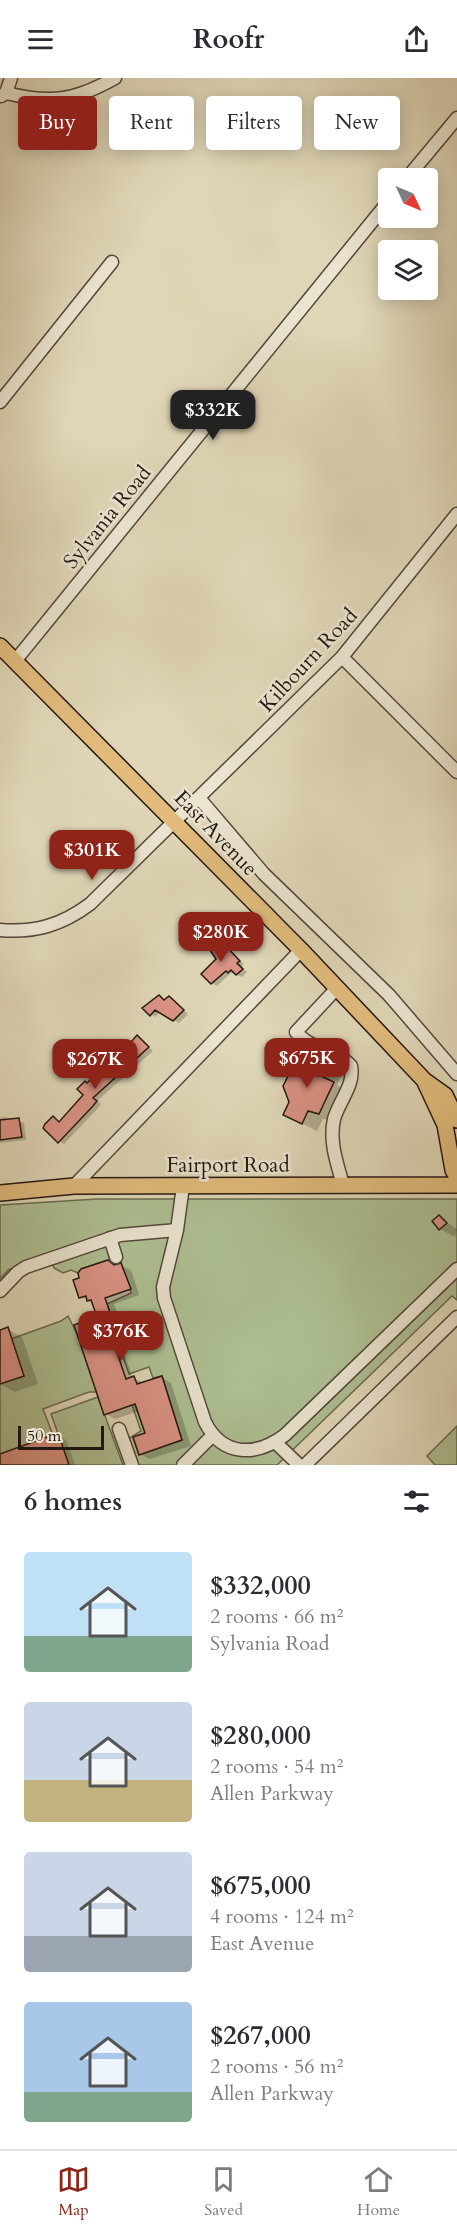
<!DOCTYPE html>
<html lang="en">
<head>
<meta charset="utf-8">
<style>
	:root { --surface:#fff; --page:#f2f2f3; --text:#2b2b33; --muted:#7c7c81; --line:#e1e1e2; --accent:#8f2418 }
	body { margin:0; font-family:Cardo,serif; background:var(--page); color:var(--text); height:100vh; display:flex; flex-direction:column; font-size:22px; white-space:nowrap }
	* { box-sizing:border-box; margin:0 }
	p { font-size:20px; color:var(--muted) }
	.icon { flex:none; width:33px; height:33px; fill:none; stroke:currentColor; stroke-width:2; stroke-linecap:round; stroke-linejoin:round }
	.map { position:relative; height:1387px; overflow:hidden }
	.details { display:flex; flex-direction:column; background:var(--surface); flex:1 }
	.details>* { flex:none }
	.hud { position:absolute; left:18px; top:18px; width:422px; height:54px; display:flex; gap:12px }
	.needle { width:39px; rotate:134deg }
	.controls { position:absolute; left:378px; top:90px; display:grid; gap:12px }
	.controls a { display:grid; place-items:center; width:60px; height:60px; border-radius:6px; background:var(--surface); box-shadow:0 3px 15px #0003; font-size:30px }
	.scale { position:absolute; left:18px; bottom:15px; width:86px; box-sizing:border-box; padding-left:6px; border:3px solid #251712; border-top:0; font-size:16px; line-height:21px; white-space:nowrap; color:#251712; -webkit-text-stroke:4px #eae4d0; paint-order:stroke }
	.price { position:absolute; translate:-50% -51px; padding:0 14px; border-radius:12px; background:var(--accent); color:#fff; font-size:20px; line-height:39px; filter:drop-shadow(0 2px 3px #0008) }
	.price::after { content:''; position:absolute; left:50%; top:36px; width:18px; height:14px; margin-left:-9px; background:inherit; clip-path:polygon(0 0,100% 0,50% 100%) }
	.price.current { background:#222; color:#fff }
	ul { padding:0; list-style:none }
	li { display:flex; align-items:center; gap:18px; height:150px; padding:0 24px }
	li span { display:grid; place-items:center; flex:none; width:168px; height:120px; border-radius:6px; color:#555 }
	li>.icon { margin-inline-start:auto }
	span .icon { width:72px; height:72px; fill:#fffc; stroke-width:1 }
	li b { font-size:26px }
	h2 { display:flex; justify-content:space-between; align-items:center; height:72px; padding:0 24px; font-size:26px }
	.chip { padding:0 21px; border-radius:6px; background:var(--surface); box-shadow:0 3px 15px #0003; font-size:21px; line-height:54px }
	.chip.current { background:var(--accent); color:#fff }
	header { display:flex; justify-content:space-between; align-items:center; height:78px; padding:0 24px; background:var(--surface); font-size:27px; font-weight:600 }
	.tabs { display:flex; justify-content:space-around; align-items:center; height:84px; border-top:2px solid var(--line); background:var(--surface); font-size:16px; color:var(--muted) }
	.tabs a { display:grid; justify-items:center; gap:3px }
	.tabs .current { color:var(--accent) }
	.map>svg:first-child { display:block }
	.green { fill:#adbf92; stroke:#696b52; stroke-width:1.5 }
	.shadow { fill:#0003 }
	.building { fill:#db9385; stroke:#251712; stroke-width:1.5 }
	.lines { fill:none; stroke-linecap:round; stroke-linejoin:round }
	.minor-casing { stroke:#54473b; stroke-width:15 }
	.major-casing { stroke:#251712; stroke-width:18 }
	.minor { stroke:#eae4d0; stroke-width:12 }
	.major { stroke:#e0bb7c; stroke-width:15 }
	.labels { text-anchor:middle; stroke-width:5; stroke-linejoin:round; paint-order:stroke }
	.street-label { font-size:21px; fill:#251712; stroke:#eae4d0 }
</style>
</head>
<body>
<header><svg class="icon" aria-label="menu" viewBox="0 0 24 24"><path d="M4 6h16M4 12h16M4 18h16"/></svg>Roofr<svg class="icon" aria-label="share" viewBox="0 0 24 24"><path d="M12 15V3M7 8l5-5 5 5M5 13v7h14v-7"/></svg></header>
<div class="map">
<svg width="457" height="1387" viewBox="0 0 457 1387">
	<rect width="100%" height="100%" fill="#dfd6b7"/>
	<filter id="stains"><feTurbulence type="fractalNoise" baseFrequency=".00333" numOctaves="4"/><feColorMatrix values="0 0 0 0 .2 0 0 0 0 .09 0 0 0 0 .02 0 0 0 .5 -.17"/></filter>
	<radialGradient id="worn" r=".72"><stop offset=".6" stop-color="#630" stop-opacity="0"/><stop offset="1" stop-color="#630" stop-opacity=".3"/></radialGradient>
	<path class="green" d="M97 1121H457V1222L452 1218 277 1387H137L128 1361 141 1353 132 1327 135 1326 145 1355 133 1360 139 1376 182 1362 162 1298 153 1300 149 1289 129 1296 115 1256 117 1255 107 1226 131 1215 119 1178 81 1191 78 1195 71 1192 63 1195 54 1190 49 1177 8 1192 0 1201V1127Z
		M68 1238 81 1264 98 1314H89L43 1331 53 1357 0 1376V1306L24 1298 11 1261 61 1243Z
		M98 1319 123 1387H69L51 1336Z
		M457 1348V1387H435L427 1378Z"/>
	<path class="shadow" d="M215 863 227 869 244 886 241 889 247 894 242 899 231 895 217 908 212 905 218 882Z
		M169 920 188 936 179 945 160 934 155 939 144 930Z
		M137 959 153 973 97 1023 101 1026 98 1030 64 1066 59 1063 53 1040 60 1045 85 1017 88 1006 114 986Z
		M328 985 343 994 337 1007 348 1014 334 1043 323 1041 317 1053 285 1037Z
		M4 1039 24 1045 26 1062 0 1065V1040Z
		M439 1139 457 1151 455 1159 440 1151Z
		M108 1183 131 1192 139 1217 114 1226 125 1257 118 1259 133 1300 144 1305 161 1299 171 1305 191 1368 150 1381 140 1376 147 1356 139 1333 115 1341 106 1336 99 1240 92 1224 81 1219Z
		M7 1251 22 1259 38 1306 15 1314 0 1306V1253Z
		M58 1357 66 1362 75 1387H0V1377Z"/>
	<path class="building" d="M215 862 219 866 222 864 240 883 237 885 243 891 236 897 231 892 228 895 226 893 211 906 201 896 216 881 208 869Z
		M159 917 164 922 169 918 184 932 173 943 155 932 150 938 142 930Z
		M137 957 149 969 93 1020 97 1023 93 1028 58 1065 43 1050 45 1046 53 1038 59 1044 83 1017 77 1011 85 1003 87 1005 110 982 113 985Z
		M310 976 329 984 323 999 334 1004 319 1036 308 1033 302 1046 283 1037 289 1024 283 1008 289 996 303 991Z
		M19 1040 22 1059 0 1062V1042Z
		M439 1137 447 1145 439 1152 432 1143Z
		M108 1182 114 1187 121 1185 131 1211 105 1220 116 1252 110 1254 126 1301 134 1298 137 1306 162 1298 182 1362 139 1377 133 1359 145 1355 135 1326 104 1337 74 1247 97 1239 91 1222 87 1223 86 1218 79 1220 73 1202 79 1200 78 1195 81 1191Z
		M8 1249 24 1298 0 1306V1252Z
		M58 1355 69 1387H0V1376Z"/>
	<g class="lines">
		<g class="minor-casing">
			<path id="minor" d="M6 15C51 26 74 23 115 0
				M1 18 6 15 11 0
				M407 100 457 40
				M0 324 112 184
				M342 579 457 694
				M15 583 388 124
				M199 720 264 796 389 917 457 996
				M0 852C35 855 62 847 90 826L342 579 457 436
				M337 910 296 954C310 972 336 971 351 988 355 1007 339 1023 334 1041 329 1064 337 1085 343 1107
				M74 1108 301 872
				M183 1108 177 1152 163 1209 164 1220 205 1344C223 1380 257 1378 285 1357L457 1191
				M110 1160 116 1179
				M0 1213 18 1194 26 1189 120 1157 177 1152
				M119 1351 132 1387
				M275 1364 299 1387
				M183 1387 213 1357
				M305 1387 457 1239"/>
		</g>
		<g class="major-casing">
			<path id="major" d="M0 568 301 872 424 1002 445 1017 457 1042
				M424 1002 445 1047 453 1092 457 1099
				M0 1115 74 1108 457 1107"/>
		</g>
		<use href="#minor" class="minor"/>
		<use href="#major" class="major"/>
	</g>
	<g class="labels">
		<g class="street-label">
			<text transform="translate(107 439) rotate(-51)" y="7">Sylvania Road</text>
			<text transform="translate(308 582) rotate(-47)" y="7">Kilbourn Road</text>
			<text transform="translate(216 755) rotate(46)" y="7">East Avenue</text>
			<text x="228" y="1094">Fairport Road</text>
		</g>
	</g>
	<rect width="100%" height="100%" filter="url(#stains)"/>
	<rect width="100%" height="100%" fill="url(#worn)"/>
</svg>
<div class="controls">
<a><svg class="needle" viewBox="-14 -14 28 28"><path d="M0-13l5 13h-10z" fill="#e53935"/><path d="M0 13l5-13h-10z" fill="#7c7c81"/></svg></a>
<a><svg class="icon" aria-label="layers" viewBox="0 0 24 24"><path d="M12 4l9 5-9 5-9-5zM3 14l9 5 9-5"/></svg></a>
</div>
<div class="scale">50 m</div>
<b class="price current" style="left:213px;top:363px">$332K</b>
<b class="price" style="left:92px;top:803px">$301K</b>
<b class="price" style="left:221px;top:885px">$280K</b>
<b class="price" style="left:307px;top:1011px">$675K</b>
<b class="price" style="left:95px;top:1012px">$267K</b>
<b class="price" style="left:121px;top:1284px">$376K</b>
<div class="hud">
<a class="chip current">Buy</a>
<a class="chip">Rent</a>
<a class="chip">Filters</a>
<a class="chip">New</a>
</div>
</div>
<section class="details">
<h2>6 homes<svg class="icon" aria-label="filters" viewBox="0 0 24 24"><path d="M4 7h16M4 17h16"/><circle cx="9" cy="7" r="2"/><circle cx="15" cy="17" r="2"/></svg></h2>
<ul>
<li><span style="background:linear-gradient(#bfe0f5 70%,#7fa58c 0)"><svg class="icon" aria-label="home" viewBox="0 0 24 24"><path d="M3 11l9-7 9 7M6 9v11h12V9"/></svg></span><div><b>$332,000</b><p>2 rooms · 66 m²</p><p>Sylvania Road</p></div></li>
<li><span style="background:linear-gradient(#c9d6e8 65%,#c2b280 0)"><svg class="icon" aria-label="home" viewBox="0 0 24 24"><path d="M3 11l9-7 9 7M6 9v11h12V9"/></svg></span><div><b>$280,000</b><p>2 rooms · 54 m²</p><p>Allen Parkway</p></div></li>
<li><span style="background:linear-gradient(#c9d6e8 70%,#9aa5b1 0)"><svg class="icon" aria-label="home" viewBox="0 0 24 24"><path d="M3 11l9-7 9 7M6 9v11h12V9"/></svg></span><div><b>$675,000</b><p>4 rooms · 124 m²</p><p>East Avenue</p></div></li>
<li><span style="background:linear-gradient(#a9c7e8 75%,#7fa58c 0)"><svg class="icon" aria-label="home" viewBox="0 0 24 24"><path d="M3 11l9-7 9 7M6 9v11h12V9"/></svg></span><div><b>$267,000</b><p>2 rooms · 56 m²</p><p>Allen Parkway</p></div></li>
</ul>
</section>
<nav class="tabs">
<a class="current"><svg class="icon" aria-label="map" viewBox="0 0 24 24"><path d="M3 6l6-2 6 2 6-2v14l-6 2-6-2-6 2zM9 4v14M15 6v14"/></svg>Map</a>
<a><svg class="icon" aria-label="saved" viewBox="0 0 24 24"><path d="M7 4h10v16l-5-4-5 4z"/></svg>Saved</a>
<a><svg class="icon" aria-label="home" viewBox="0 0 24 24"><path d="M3 11l9-7 9 7M6 9v11h12V9"/></svg>Home</a>
</nav>
</body>
</html>
